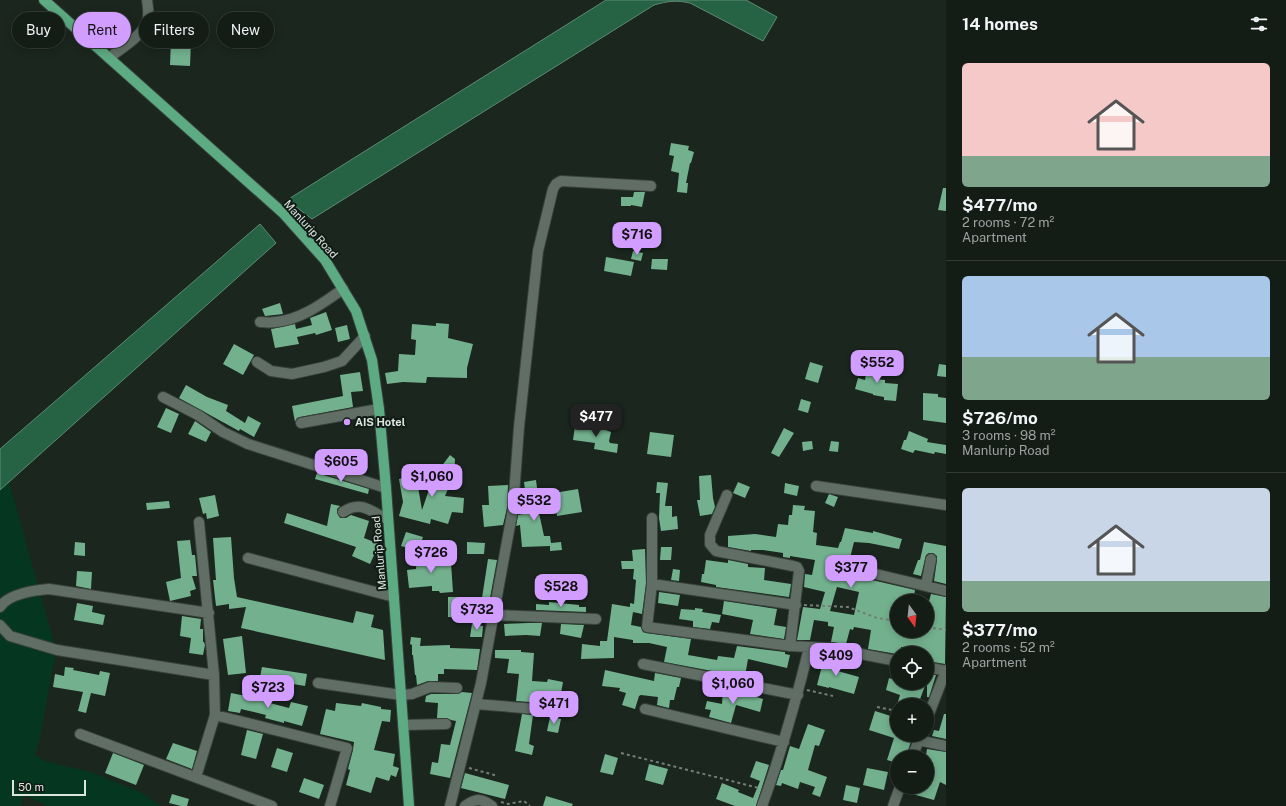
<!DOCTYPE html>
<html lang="en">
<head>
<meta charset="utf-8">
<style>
	:root { --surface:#141c16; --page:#1d251f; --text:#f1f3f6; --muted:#9da1a1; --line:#333a35; --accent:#d19dfe }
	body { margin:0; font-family:"Public Sans",sans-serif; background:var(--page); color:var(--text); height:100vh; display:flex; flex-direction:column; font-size:15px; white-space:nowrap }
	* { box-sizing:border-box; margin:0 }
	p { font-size:13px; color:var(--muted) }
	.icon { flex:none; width:22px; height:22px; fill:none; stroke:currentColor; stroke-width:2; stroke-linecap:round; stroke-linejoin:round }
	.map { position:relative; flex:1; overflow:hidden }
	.sheet { display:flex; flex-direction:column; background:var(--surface); width:340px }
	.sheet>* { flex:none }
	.hud { position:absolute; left:12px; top:12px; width:380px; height:36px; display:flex; gap:8px }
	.needle { width:26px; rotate:165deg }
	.tools { position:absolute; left:890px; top:594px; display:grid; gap:8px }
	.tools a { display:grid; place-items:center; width:44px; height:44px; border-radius:50%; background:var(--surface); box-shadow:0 2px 10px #0003,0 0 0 1px var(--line); font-size:20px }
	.scale { position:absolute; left:12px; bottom:10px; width:74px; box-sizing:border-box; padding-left:4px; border:2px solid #dde5e0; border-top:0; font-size:11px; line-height:14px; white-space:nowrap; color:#dde5e0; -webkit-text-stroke:3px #101c15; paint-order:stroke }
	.price { position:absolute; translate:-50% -34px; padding:0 9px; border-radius:8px; background:var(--accent); color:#111; font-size:13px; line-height:26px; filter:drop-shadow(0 1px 2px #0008) }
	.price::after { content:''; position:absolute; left:50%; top:24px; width:12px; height:9px; margin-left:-6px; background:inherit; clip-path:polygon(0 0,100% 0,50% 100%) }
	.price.selected { background:#222; color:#fff }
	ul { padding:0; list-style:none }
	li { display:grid; align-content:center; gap:8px; height:212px; padding:0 16px }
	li+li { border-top:1px solid var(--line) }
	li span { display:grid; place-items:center; height:124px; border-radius:6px; color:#555 }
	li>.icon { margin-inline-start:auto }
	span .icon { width:72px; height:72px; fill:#fffc; stroke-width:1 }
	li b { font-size:17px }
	h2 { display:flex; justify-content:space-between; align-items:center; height:48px; padding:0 16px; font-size:17px }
	.tag { padding:0 14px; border-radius:18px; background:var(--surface); box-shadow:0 2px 10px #0003,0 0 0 1px var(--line); font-size:14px; line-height:36px }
	.tag.selected { background:var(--accent); color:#111 }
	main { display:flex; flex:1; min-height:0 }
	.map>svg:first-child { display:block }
	.green { fill:#053720 }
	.water { fill:#256344; stroke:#5c8a73 }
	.building { fill:#73b18e; fill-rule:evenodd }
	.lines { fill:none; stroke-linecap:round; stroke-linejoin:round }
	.minor-casing { stroke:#39423c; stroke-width:12 }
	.major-casing { stroke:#39423c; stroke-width:12 }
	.path { stroke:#757f78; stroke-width:2; stroke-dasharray:3 3; stroke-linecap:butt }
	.minor { stroke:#606e65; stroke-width:10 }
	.major { stroke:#5dab82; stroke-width:10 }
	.poi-dot { fill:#d19dfe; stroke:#101c15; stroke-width:1.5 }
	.labels { text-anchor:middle; stroke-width:4; stroke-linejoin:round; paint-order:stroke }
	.street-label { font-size:11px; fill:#dde5e0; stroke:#101c15 }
	.poi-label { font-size:11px; font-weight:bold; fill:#dde5e0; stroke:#101c15; text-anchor:start }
</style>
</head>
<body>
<main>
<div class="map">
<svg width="946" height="806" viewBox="0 0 946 806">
	<rect width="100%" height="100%" fill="#1a261e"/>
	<path class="green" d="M0 450 56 650 41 732 35 755 44 761 91 772 142 793 161 806H48L24 795 20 806H0Z"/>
	<path class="water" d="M606 0H746L777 17 763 41 690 3C676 0 668 1 654 5L312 219 287 200Z
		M260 224 276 243 0 490V449Z"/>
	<path class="building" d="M171 40 191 41 190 66 170 65Z
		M671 143 689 146 688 150 694 152 691 163H690L686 183H688L687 193 677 192 679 173 671 171 674 156 669 155Z
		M943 188H946V211L938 210Z
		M634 192H645L642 207 631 205V206H621V197H633Z
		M633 251 643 253 641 261 631 259Z
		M606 257 634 262 631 276 604 271Z
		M652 259H668L667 270 651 269Z
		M280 303 283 314 265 316 262 309Z
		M326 312 332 330 316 335 315 333 297 337 299 344 275 348 271 329 295 324 296 329 312 325 310 318Z
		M436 323 449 324 448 338 473 344 467 368V378L427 377 426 383 403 382 387 384 385 373 398 371 399 354 415 355 416 340 411 339 412 324 436 326Z
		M347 325 350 339 338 342 335 328Z
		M234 344 254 355 243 375 223 364Z
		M868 361 878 362 875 379 885 380V383L898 384 896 401 884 400V397L873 395V394L855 389 858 378 865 380Z
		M810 362 823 366 818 383 805 379Z
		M939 364 946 365V377L937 376Z
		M360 372 363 391 351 392 353 407 300 417 297 418 295 422 292 406 343 396 340 375Z
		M186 385 207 397 228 405 226 411 245 423 248 416 261 423 254 437 240 429 239 431 179 398Z
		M923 393 938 394V397L946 398V423L923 420Z
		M801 399 811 402 808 413 798 410Z
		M166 408 179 414 171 433 157 427Z
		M195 421 211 432 206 442 188 434Z
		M575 426 603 429 611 432 609 441 610 443 618 444 617 453 594 449 595 443 573 440Z
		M784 428 794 433 779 457 771 453Z
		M909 431 928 439 927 442 946 445V454L935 452 934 454 915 450 913 453 901 449 904 440H906Z
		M650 432 674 435 671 457 647 454Z
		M812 441 813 449 803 451 802 442Z
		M831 441 839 442 838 452 829 451Z
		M450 455 455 459 454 482H451L445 496 464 498 463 513 452 512 448 524 431 519 430 524 399 516 403 502 399 479 407 477 408 483 417 481 422 510 431 484 440 487 441 467Z
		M317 473 369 489 368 494 315 479Z
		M711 475 713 498 715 507 712 514 700 516 697 500H700L699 476Z
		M536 480 539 504H537L544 536H550L551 543 561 542 562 550 550 551V546L522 547 520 525 516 526 518 515 528 513 524 482Z
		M657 482 668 483 665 506H672V517L677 516 678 529 661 531 659 518 660 493H656Z
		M738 482 750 487 745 498 733 493Z
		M785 483 799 486 797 496 784 493Z
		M508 485 507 508 503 525 484 527 482 505H489L488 486Z
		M578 489 582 512 557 516 554 493Z
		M829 494 838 497 834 507 825 503Z
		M215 495 219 516 207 519 206 513 203 514 199 498Z
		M169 501 170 508 147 510 146 503Z
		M331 504 340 506 337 509V512L340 518H346L351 515 369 521 364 538 379 544 370 564 352 556 356 547 284 523 287 513 327 526Z
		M793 505 805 506 804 510 815 511 813 532 817 533 816 545 838 548 840 542H841L845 528 873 533V531L902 539 899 549 869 543 854 542 846 574 915 590 913 601H897V631H927V616L929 605H928L931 594 946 597 945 664 927 661V653H919V650L901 647 900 653 897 654 868 649 871 630 854 627 853 630 850 629 846 644 831 642 834 627 828 626V622L814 620 810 640H797L803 607 820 609 825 592 804 587 805 574 812 575 815 560 790 556V558L783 557V553L763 550H751V551L728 547V536L755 534 776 537 778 524 788 525 789 515H792ZM837 587 859 592 854 615 830 611Z
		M406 532 423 537 418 551 401 546Z
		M231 537 234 578 237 597 353 623 356 611 374 615 371 627 383 630 385 660 241 628 246 607 229 609V604L216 606 213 580H216L213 538Z
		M190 540 192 555H195L197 576H192L196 589 190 591 191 596 170 601 166 582 181 578 177 541Z
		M75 542 85 543V556L74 555Z
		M467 542 485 543 484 554H467Z
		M924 542 946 546V584L934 581 937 560V556L933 553H929L926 555 921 576 913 574 918 560H920Z
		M661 547H672L671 560H660Z
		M645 549 646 584 642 614 633 612 631 625 641 627 643 632 646 633 691 639 688 655 717 660 718 656 734 658 737 646 785 652V654L790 655 787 668 748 659 745 676 723 673 664 662 667 647 649 643H633V640L614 637V658L581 659 582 644 600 646V641H607L612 604 630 607V603L634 604 636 580 633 579 634 569H622L621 561H633L632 550Z
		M417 554 441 555 440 564 451 563 453 592 440 593 439 591H432V586L409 588 407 570 416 569Z
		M488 559 497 560 490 598H482Z
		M706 560 728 563V560L748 564V567L765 568 764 580 791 584 789 597 716 587V585L701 582 702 574H704Z
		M673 569 680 570 679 581 671 580Z
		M77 571 92 572 91 589 76 586Z
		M659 592 680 595 678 606 658 603Z
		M448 597H473V618L448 617Z
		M724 601 777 609 774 625 786 627 784 639 750 634 753 620 722 614Z
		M549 602 579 605V607H586V612L536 610V604L549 605Z
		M77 603 93 606 92 612 105 615 103 625 74 620Z
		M695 608 703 609 702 612 721 615 719 623 712 622 710 629 693 627V621L679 619 681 609 695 610Z
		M182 616 201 619 200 629H203V642H204L205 645 203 655 189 653 191 638 180 636Z
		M529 623H542L540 636 526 635 505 636 504 624Z
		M472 624 483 626 482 637H470Z
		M561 624 584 625 581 638 560 634Z
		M242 636 246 673 228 675 223 639Z
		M411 637 421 638 420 646 450 645V648L480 649 477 670 444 669V674H438V681H428L417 685 416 675H415L413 655H412V645L410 644Z
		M495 650H521V652L534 653 532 681 547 682 548 679 563 682 559 704 516 701 519 674 507 673 509 659 495 658Z
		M822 654 835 656 832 667 834 668V670L859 677 854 694 829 687V688L817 685 823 662 820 661Z
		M65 667 74 668 73 670 99 675 100 671 110 673 105 696 91 693 86 713 78 711 83 692 53 687 55 674 64 676Z
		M262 667 307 674 305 686 269 680 268 683 259 682Z
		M605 670 654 681 655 673 681 678 679 687H677L674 700H670L669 708 657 705 658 697 641 695 639 696 635 709 622 705 626 693 619 691 620 688 602 686Z
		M927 674 936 675 929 697H927Z
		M889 678 897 681V683H926L919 702 909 699 907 705H897L900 695 886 690Z
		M723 688 743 691V693L763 699 760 712 736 705 731 723 709 717 711 710 705 709 707 701 722 704Z
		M462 692 472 693 450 778 430 774 432 762 438 763 441 744 450 745 456 721 451 720 446 718H437L438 703 425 702 426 696 431 694H457Z
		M231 693 251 697 252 694 267 698 266 702 289 708 291 702 308 706 302 726 284 721V723L265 718 266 715 241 709 240 713 228 711Z
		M336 703 361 706 362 703 381 707V709L391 710 390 722 382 721 374 750 395 754 393 766 399 768 396 777 391 775 389 781 376 777 371 793 346 785 350 770 348 769 353 750 354 742 320 734 326 709 335 711Z
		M875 711 897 718V735H913L906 757H897V763L887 760 894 738 869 730Z
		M522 714 533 715 529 744 534 746 532 755 515 751Z
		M944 714H946V739L932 736 934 730 939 731Z
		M550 717 561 719 558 733 547 731Z
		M808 724 825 730 819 746 815 745 808 770 827 777 820 797 812 794 815 787 800 782 798 789 782 783 781 786 776 785 781 770H783L790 746 799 749Z
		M247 730 263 734 256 759 241 755Z
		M173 743 197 751 192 769 166 759Z
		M277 748 293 753 287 772 271 767Z
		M927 749 946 752V785L940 782 934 800 905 792 906 787H927L926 755Z
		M113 753 144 765 136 785 105 773Z
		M605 754 618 758 613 775 600 772Z
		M756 761 769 765 756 806H735L716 799 722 783 739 790 738 792 753 798 760 781 750 777Z
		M649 764 668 769 663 785 645 780Z
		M867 768 888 772 884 790 863 785Z
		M465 773 509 785 505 799 461 788Z
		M304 778 324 785 319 799 299 792Z
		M846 785 860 788 857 803 843 800Z
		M172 794 189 799 187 806H181L169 803Z
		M546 796 573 804 572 806H543Z"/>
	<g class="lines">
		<g class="minor-casing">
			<path id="minor" d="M109 58C119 50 140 37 146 25 150 17 148 8 147 0
				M260 322C265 322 270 323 275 322 301 320 323 303 343 289
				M257 362 271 371 292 374 324 367 342 361 365 336
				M163 397 198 415 223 432 248 444 386 488
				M301 423 379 409
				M816 486 946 505
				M727 495 710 535V544L716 551 793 566 797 567 799 571 790 646
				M343 512C361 500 370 511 387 519
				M652 518V584L647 627 790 646 830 648 897 661
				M248 558 394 597
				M863 571 946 591
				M652 584 796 605
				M926 586 931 559
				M0 607C8 594 35 590 49 589L209 613
				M494 615 596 619
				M0 625 10 636 57 650 214 675
				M643 664 798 695
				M927 667 946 671
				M318 683 401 695 412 694 430 687 457 688
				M476 704 560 711
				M645 709 784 742
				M215 715 347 748 330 806
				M927 719 946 670
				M403 725 446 724
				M80 734 272 806
				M918 740 946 746
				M912 757 921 735
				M196 777 215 715 214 675 199 522
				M450 806 481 683 513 509 519 427 538 251 553 189 556 184 561 181 651 186
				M465 806C476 798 481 798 492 806
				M762 806C781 754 796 701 809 648
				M893 806 900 787"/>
		</g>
		<g class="major-casing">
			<path id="major" d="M44 0 283 213 325 260 356 311 372 360 379 409 386 488 409 806"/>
		</g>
		<path class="path" d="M804 605 848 607 877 618 897 621
			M927 627 946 630
			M807 690 833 696
			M877 707 897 711
			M621 753 759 788
			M469 768 498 776
			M501 802 508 804 524 801 530 806"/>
		<use href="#minor" class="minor"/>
		<use href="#major" class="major"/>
	</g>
	<circle class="poi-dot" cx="347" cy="422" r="4"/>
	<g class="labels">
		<g class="street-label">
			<text transform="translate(311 229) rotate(48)" y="4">Manlurip Road</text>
			<text transform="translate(379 553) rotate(-95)" y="4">Manlurip Road</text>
		</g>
		<g class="poi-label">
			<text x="355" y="426">AIS Hotel</text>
		</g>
	</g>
</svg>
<div class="tools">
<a><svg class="needle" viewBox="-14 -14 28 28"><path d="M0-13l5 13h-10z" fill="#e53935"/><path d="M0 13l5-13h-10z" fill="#9da1a1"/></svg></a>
<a><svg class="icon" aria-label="locate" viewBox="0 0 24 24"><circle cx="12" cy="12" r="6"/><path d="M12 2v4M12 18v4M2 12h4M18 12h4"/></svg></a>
<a>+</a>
<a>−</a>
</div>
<div class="scale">50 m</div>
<b class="price" style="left:637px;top:256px">$716</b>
<b class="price" style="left:877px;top:384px">$552</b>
<b class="price selected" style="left:596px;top:438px">$477</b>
<b class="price" style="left:341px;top:483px">$605</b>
<b class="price" style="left:432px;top:498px">$1,060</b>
<b class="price" style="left:534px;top:522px">$532</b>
<b class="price" style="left:431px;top:574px">$726</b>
<b class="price" style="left:851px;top:589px">$377</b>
<b class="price" style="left:561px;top:608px">$528</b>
<b class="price" style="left:477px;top:631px">$732</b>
<b class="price" style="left:836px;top:677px">$409</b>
<b class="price" style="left:733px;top:705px">$1,060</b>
<b class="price" style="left:268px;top:709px">$723</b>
<b class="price" style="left:554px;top:725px">$471</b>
<div class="hud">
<a class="tag">Buy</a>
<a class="tag selected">Rent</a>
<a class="tag">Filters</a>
<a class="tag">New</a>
</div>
</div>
<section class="sheet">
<h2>14 homes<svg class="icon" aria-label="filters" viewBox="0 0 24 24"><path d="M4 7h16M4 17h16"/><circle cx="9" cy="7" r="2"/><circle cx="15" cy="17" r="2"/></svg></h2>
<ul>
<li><span style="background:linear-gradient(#f6c9c9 75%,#7fa58c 0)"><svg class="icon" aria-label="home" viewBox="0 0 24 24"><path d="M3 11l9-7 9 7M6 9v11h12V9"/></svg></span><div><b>$477/mo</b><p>2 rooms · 72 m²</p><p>Apartment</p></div></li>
<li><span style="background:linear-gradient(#a9c7e8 65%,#7fa58c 0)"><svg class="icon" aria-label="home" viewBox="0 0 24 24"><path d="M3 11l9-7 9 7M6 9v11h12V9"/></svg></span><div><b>$726/mo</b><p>3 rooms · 98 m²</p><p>Manlurip Road</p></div></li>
<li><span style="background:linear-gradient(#c9d6e8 75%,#7fa58c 0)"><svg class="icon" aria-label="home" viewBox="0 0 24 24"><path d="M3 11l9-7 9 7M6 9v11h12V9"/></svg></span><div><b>$377/mo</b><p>2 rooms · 52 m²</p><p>Apartment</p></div></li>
</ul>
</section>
</main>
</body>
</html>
